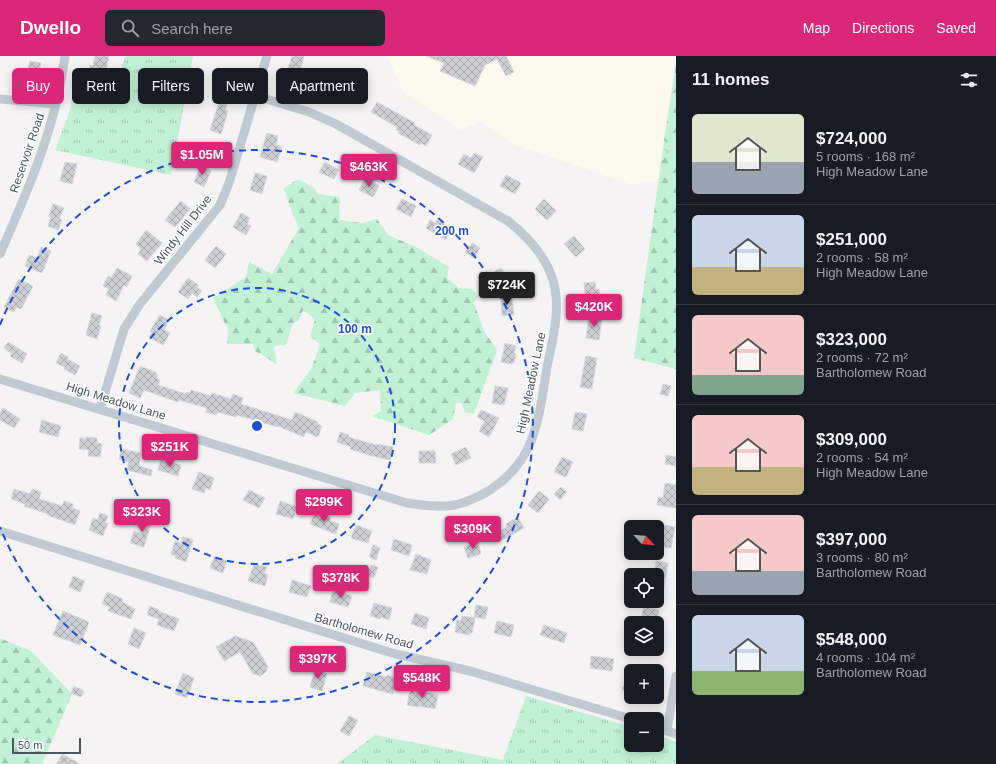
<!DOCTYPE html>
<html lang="en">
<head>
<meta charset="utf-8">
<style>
	:root { --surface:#171b24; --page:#242831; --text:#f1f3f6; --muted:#9ea1a6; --line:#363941; --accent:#db2777 }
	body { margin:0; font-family:Arial,sans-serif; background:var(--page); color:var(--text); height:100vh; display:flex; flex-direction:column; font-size:15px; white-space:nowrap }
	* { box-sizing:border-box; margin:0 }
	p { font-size:13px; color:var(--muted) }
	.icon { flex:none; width:22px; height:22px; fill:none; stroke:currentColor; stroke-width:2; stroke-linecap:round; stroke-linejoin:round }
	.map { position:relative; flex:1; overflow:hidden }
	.details { display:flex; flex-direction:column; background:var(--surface); width:320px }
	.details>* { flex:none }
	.guide { position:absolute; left:12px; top:12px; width:380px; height:36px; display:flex; gap:8px }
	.needle { width:26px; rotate:116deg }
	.buttons { position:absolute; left:624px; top:464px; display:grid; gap:8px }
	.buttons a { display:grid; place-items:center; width:40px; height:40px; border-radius:6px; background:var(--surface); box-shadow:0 2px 10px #0003; font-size:20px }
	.scale { position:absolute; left:12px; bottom:10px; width:69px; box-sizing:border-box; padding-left:4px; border:2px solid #4a5661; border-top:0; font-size:11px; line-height:14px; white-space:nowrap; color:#4a5661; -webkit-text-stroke:3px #fff; paint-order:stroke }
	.price { position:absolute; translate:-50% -34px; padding:0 9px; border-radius:4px; background:var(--accent); color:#fff; font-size:13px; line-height:26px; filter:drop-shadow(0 1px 2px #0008) }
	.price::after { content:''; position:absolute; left:50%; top:24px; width:12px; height:9px; margin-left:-6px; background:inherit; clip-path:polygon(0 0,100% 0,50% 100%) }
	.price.selected { background:#222; color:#fff }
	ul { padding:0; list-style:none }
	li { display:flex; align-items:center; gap:12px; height:100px; padding:0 16px }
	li+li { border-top:1px solid var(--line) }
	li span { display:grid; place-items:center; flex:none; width:112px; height:80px; border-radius:6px; color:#555 }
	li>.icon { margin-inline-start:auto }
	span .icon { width:48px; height:48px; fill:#fffc; stroke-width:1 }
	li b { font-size:17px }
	h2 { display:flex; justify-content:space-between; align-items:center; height:48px; padding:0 16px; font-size:17px }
	.tag { padding:0 14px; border-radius:6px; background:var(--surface); box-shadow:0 2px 10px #0003; font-size:14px; line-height:36px }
	.tag.selected { background:var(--accent); color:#fff }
	header { display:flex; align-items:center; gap:24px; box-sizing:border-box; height:56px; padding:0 20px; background:var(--accent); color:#fff }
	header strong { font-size:19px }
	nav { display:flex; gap:22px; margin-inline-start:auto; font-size:14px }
	.search { width:280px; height:36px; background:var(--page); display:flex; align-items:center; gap:10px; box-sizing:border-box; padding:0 14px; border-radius:6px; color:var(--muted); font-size:15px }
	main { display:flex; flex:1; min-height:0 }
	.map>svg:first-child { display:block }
	.commercial { fill:#fdf9ef }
	.grass { fill:url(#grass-tufts) }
	.forest { fill:url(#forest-firs) }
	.building { fill:url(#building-cross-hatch); stroke:#d7d9de }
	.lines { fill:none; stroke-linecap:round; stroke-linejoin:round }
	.street { stroke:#c1cad2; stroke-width:9 }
	.ring { fill:none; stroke:#1d4ed8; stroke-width:2; stroke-dasharray:7 5 }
	.labels { text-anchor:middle; stroke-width:3; stroke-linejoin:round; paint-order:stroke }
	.street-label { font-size:12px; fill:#4a5661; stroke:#fff }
	.centre { fill:#1d4ed8; stroke:#fff; stroke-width:2 }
	.ring-label { font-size:12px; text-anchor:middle; font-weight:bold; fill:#1d4ed8; stroke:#fff; stroke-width:3; stroke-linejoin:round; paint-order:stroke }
</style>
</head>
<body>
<header>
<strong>Dwello</strong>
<div class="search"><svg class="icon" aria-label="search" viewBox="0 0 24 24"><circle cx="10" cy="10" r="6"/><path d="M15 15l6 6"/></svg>Search here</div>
<nav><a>Map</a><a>Directions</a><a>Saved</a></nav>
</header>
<main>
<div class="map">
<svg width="676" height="708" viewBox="0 0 676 708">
	<defs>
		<pattern id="grass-tufts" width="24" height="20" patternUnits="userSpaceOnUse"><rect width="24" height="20" fill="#c3f1d5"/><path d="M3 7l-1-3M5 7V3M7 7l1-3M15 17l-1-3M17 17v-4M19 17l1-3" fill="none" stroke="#a0c6b0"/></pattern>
		<pattern id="forest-firs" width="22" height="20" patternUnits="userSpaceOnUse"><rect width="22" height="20" fill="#c3f1d5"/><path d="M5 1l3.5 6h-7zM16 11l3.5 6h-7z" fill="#a0c6b0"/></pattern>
		<pattern id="building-cross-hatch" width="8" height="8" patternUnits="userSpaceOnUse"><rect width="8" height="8" fill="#cdcfd5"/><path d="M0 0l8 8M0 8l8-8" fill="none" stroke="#a8abb0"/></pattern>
	</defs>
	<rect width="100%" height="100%" fill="#f5f3f3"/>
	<path class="commercial" d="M387 0H676L658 125 632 129 513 88 480 66 460 74 404 37Z"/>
	<path class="grass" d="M126 0H193L171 119 55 94 70 54 72 42 93 46 112 33Z
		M664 85 676 90V104H671L663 92Z
		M526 640 631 671V689H657V679L676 686V708H337L375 679 503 704Z"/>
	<path class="forest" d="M676 7V90L664 85Z
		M663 92 671 104H676V313L634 302Z
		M298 123 314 132 318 138 340 141 339 164 362 167 377 163 388 179 416 191 449 211 447 222 459 232 472 233 478 240 474 247 484 275 497 294 474 358 465 356 461 347H456L453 363 429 379 372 360 381 355 380 334 355 337 345 350 294 337 312 311 320 288 310 280 315 263 303 254 299 264 293 267 286 289 274 290 277 309 266 301 255 295 253 288H227L228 274 213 242 246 221 249 206 272 218 299 172 292 157 284 132Z
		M0 582 31 595 72 638 42 708H0Z"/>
	<path class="building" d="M95 0H109L103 28 96 26 93 39 77 36 80 23 87 25 90 9 93 10Z
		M292 0H304L298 23 286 19Z
		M426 0H506L514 16 506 20 497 3 485 9 475 30 440 15 444 7Z
		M30 5 41 7 37 26 26 23Z
		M229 14 240 18 236 32 224 29Z
		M340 27 355 35 349 46 334 38Z
		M377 46 415 67 414 69 432 79 426 90 421 87 420 89 398 77 399 75 396 74 397 71 371 56Z
		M219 47 227 49 225 54 228 55 221 78 210 74Z
		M267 77 278 80 276 89 282 91 277 106 260 101Z
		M474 97 483 101 474 117 458 108 464 98 471 102Z
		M65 106 77 108 72 128 60 125Z
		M325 106 339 114 334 123 319 116Z
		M201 110 211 115 204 131 194 126Z
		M255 117 267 120 262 138 250 134Z
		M506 119 521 127 515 138 500 130Z
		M365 122 379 130 373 141 359 134Z
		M402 143 416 150 411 161 396 153Z
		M544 143 556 155 547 164 535 153Z
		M181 145 190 153 175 171 165 164Z
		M53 148 64 152 59 163 62 164 58 174 48 170 51 161 49 160Z
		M241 157 250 162 247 168 251 170 246 179 233 171Z
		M430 164 435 167 437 164 446 169 445 171 451 174 446 184 426 172Z
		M146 174 162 187 147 205 138 198 141 193 136 188Z
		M574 180 585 193 576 201 564 188Z
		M472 187 480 192 474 202 465 196Z
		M216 190 226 198 215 212 205 204Z
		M41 191 51 195 42 217 25 210 29 199 37 202Z
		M117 212 132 220 127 231 124 229 116 245 106 239 109 233 103 230 108 220 111 222Z
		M501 212 509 227 498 233 490 218Z
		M188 222 198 229 197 231 202 235 197 241 192 237 188 243 178 236Z
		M19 223 33 230 21 253 16 251 14 256 4 251Z
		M595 226 596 234 599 233 600 242 586 244 584 227Z
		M512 240 514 259 502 260 501 241Z
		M92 257 102 260 99 269 101 270 97 283 86 279Z
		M160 259 169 264 164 274 170 277 163 289 149 281 152 276 150 275Z
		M589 261 602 263 599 284 586 282Z
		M8 286 27 298 22 307 10 300 12 298 4 292Z
		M505 287 516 290 514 298H516L514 307H512V308L501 306Z
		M61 297 68 301 67 303 80 310 75 319 64 313 65 311 56 307Z
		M586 300 597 302 592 333 580 331Z
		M140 310 157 317 156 319 158 320 157 323 160 324 158 329 186 338 187 336 190 337 191 334 211 340 212 337 231 343 233 338 243 342 241 348 292 364 295 356 318 366 317 368 322 370 318 381 306 376 304 381 278 370V371L237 359 236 361 218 356 216 359 206 356 207 352 179 344 178 346 144 334 140 342 129 337Z
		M663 328 671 330 668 340 660 338Z
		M495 330 508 332 504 349 492 347Z
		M3 352 20 363 14 372 0 364V357Z
		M481 354 499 362 489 381 479 375 485 365 477 361Z
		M575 356 587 358 583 375 572 373Z
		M42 364 61 370 58 381 39 376Z
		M340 376 349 379 348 381 376 389V388L393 391 390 404 372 400 350 393 351 391 337 386Z
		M86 381 97 382V387L102 388 100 401 88 400 89 394 79 393 80 382 86 383Z
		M466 391 471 402 456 409 451 398Z
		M121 393 141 397 139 410 152 414 151 420 127 414 129 406 119 403Z
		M419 395H435L436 407H419Z
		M666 399 676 401V410L665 408Z
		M562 401 573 406 566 421 554 416Z
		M161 403 181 409 178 420 158 414Z
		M199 416 214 422 210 434 206 432 204 437 192 433Z
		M665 427 676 429V452L657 449 658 441 663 442Z
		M561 431 567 436 560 444 554 438Z
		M14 433 30 438 32 433 41 436 39 443 62 450 64 445 73 448 72 452 80 455 75 469 47 459 48 458 24 450 25 448 11 443Z
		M249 434 265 442 259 452 243 444Z
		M539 435 549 443 538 457 528 449Z
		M280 445 297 451 293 463 276 458Z
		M315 456 331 462 330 465 339 468 336 478 310 468Z
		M100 457 108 460 105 467H108L103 480 89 474 93 462 98 464Z
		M147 459 153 461 144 491 130 487 134 475 141 478Z
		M518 461 524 472 499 486 494 478 507 471 506 468Z
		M356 469 372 475 368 487 351 482Z
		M663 469 675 471 671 492 659 490Z
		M183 481 193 484 186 506 175 502 176 500 171 498 175 485 181 487Z
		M394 483 412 489 409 500 391 494Z
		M478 486 481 498 468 502 464 491Z
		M373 489 380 492 376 504 369 501Z
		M416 498 431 504 427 518 410 514Z
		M214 501 227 505 223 517 210 512Z
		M656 505 668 507 661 549H657V519H654Z
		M254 508 267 511 264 517 268 519 265 530 248 525Z
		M371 509 378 511 374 522 367 520Z
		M73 520 85 525 80 536 69 531Z
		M292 524 311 530 307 541 289 536Z
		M333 534 352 540 348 551 330 546Z
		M107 536 123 543 122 546 135 553 131 563 108 555 110 551 102 548Z
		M374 547 392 552 389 564 381 561 380 563 370 560Z
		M476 549 488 551 485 563 474 561Z
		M150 550 159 554 158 555 179 563 174 575 157 569 159 563 147 559Z
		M644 550 659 554 656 567H640Z
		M63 555 89 566 80 589 53 579Z
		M415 557 429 562 426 573 411 568Z
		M462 560 475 562 472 577H469V579L455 576 457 564 461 565Z
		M497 565 514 569 511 581 494 577Z
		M544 569 567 577 564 587 540 579Z
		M134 572 146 577 139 593 128 588Z
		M235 580 253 586 268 610 266 616 260 620 253 618 240 596 224 605 216 591Z
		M591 600 614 603 612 615 590 612Z
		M629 610 631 611V636L622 634Z
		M315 614 327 618 322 635 310 631Z
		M367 616 387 621V619L397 622 393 638 363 630Z
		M183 617 194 622 187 642 175 638Z
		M74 630 84 635 81 641 71 637Z
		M411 631 423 633 422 635 438 639 435 653 419 650 418 651 407 649Z
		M349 660 358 664 349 680 340 675Z
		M62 698 80 708H57Z"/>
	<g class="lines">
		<path class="street" d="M0 43 56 48
			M0 198C19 154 39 110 52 63 58 42 62 21 65 0
			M0 323 407 447C422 449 439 452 455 449 488 441 519 417 531 385 540 362 543 336 547 311 553 282 562 250 552 221 544 198 527 180 508 165L336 68 309 56 256 40
			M100 353 124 273 140 248 220 149 229 127 267 0
			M0 475 392 597 470 615 631 663
			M657 671 676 678
			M667 674 676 620"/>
	</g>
	<g class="ring">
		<circle cx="257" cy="370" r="138"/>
		<path d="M0 269A276 276 0 1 1 0 471"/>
	</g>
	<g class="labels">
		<g class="street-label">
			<text transform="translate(27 97) rotate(-71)" y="4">Reservoir Road</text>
			<text transform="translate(183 174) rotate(-52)" y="4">Windy Hill Drive</text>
			<text transform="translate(531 327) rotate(-78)" y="4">High Meadow Lane</text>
			<text transform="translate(116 345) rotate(17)" y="4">High Meadow Lane</text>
			<text transform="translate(364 575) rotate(16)" y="4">Bartholomew Road</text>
		</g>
	</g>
	<circle cx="257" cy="370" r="6" class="centre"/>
	<g class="ring-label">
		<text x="452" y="179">200 m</text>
		<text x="355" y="277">100 m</text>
	</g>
</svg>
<div class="buttons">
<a><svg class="needle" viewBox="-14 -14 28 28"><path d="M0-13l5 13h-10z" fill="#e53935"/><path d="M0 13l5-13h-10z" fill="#9ea1a6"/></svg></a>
<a><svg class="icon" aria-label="locate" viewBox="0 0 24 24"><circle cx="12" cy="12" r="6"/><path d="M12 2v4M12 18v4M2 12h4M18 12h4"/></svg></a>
<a><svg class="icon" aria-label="layers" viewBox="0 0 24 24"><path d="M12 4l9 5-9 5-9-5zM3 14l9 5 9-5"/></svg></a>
<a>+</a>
<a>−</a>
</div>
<div class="scale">50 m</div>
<b class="price" style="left:202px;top:120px">$1.05M</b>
<b class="price" style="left:369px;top:132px">$463K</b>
<b class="price selected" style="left:507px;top:250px">$724K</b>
<b class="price" style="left:594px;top:272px">$420K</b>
<b class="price" style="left:170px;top:412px">$251K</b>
<b class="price" style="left:324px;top:467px">$299K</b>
<b class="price" style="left:142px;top:477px">$323K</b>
<b class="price" style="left:473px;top:494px">$309K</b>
<b class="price" style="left:341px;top:543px">$378K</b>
<b class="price" style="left:318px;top:624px">$397K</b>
<b class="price" style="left:422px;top:643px">$548K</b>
<div class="guide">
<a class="tag selected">Buy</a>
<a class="tag">Rent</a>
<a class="tag">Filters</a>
<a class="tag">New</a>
<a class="tag">Apartment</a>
</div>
</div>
<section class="details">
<h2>11 homes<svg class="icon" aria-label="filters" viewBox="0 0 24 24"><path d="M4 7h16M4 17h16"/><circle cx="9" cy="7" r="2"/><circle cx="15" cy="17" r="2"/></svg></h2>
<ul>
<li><span style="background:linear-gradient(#dfe7d0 60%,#9aa5b1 0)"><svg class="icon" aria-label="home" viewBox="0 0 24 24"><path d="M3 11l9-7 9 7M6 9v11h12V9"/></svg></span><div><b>$724,000</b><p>5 rooms · 168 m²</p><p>High Meadow Lane</p></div></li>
<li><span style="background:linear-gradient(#c9d6e8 65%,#c2b280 0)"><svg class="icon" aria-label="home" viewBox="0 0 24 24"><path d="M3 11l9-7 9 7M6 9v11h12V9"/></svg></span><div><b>$251,000</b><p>2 rooms · 58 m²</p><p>High Meadow Lane</p></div></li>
<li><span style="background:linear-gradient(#f6c9c9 75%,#7fa58c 0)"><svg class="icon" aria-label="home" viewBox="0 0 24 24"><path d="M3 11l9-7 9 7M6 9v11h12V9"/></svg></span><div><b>$323,000</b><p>2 rooms · 72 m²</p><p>Bartholomew Road</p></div></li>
<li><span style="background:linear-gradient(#f6c9c9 65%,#c2b280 0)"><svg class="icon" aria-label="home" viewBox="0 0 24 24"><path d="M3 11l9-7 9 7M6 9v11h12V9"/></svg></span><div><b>$309,000</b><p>2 rooms · 54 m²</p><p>High Meadow Lane</p></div></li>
<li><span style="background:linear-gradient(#f6c9c9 70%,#9aa5b1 0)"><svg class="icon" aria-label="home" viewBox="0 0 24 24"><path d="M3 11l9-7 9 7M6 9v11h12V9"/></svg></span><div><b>$397,000</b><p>3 rooms · 80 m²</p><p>Bartholomew Road</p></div></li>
<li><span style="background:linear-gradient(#c9d6e8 70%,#8fb573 0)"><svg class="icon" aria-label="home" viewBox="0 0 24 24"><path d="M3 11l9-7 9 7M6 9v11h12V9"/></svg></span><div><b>$548,000</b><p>4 rooms · 104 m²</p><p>Bartholomew Road</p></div></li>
</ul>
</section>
</main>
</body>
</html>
